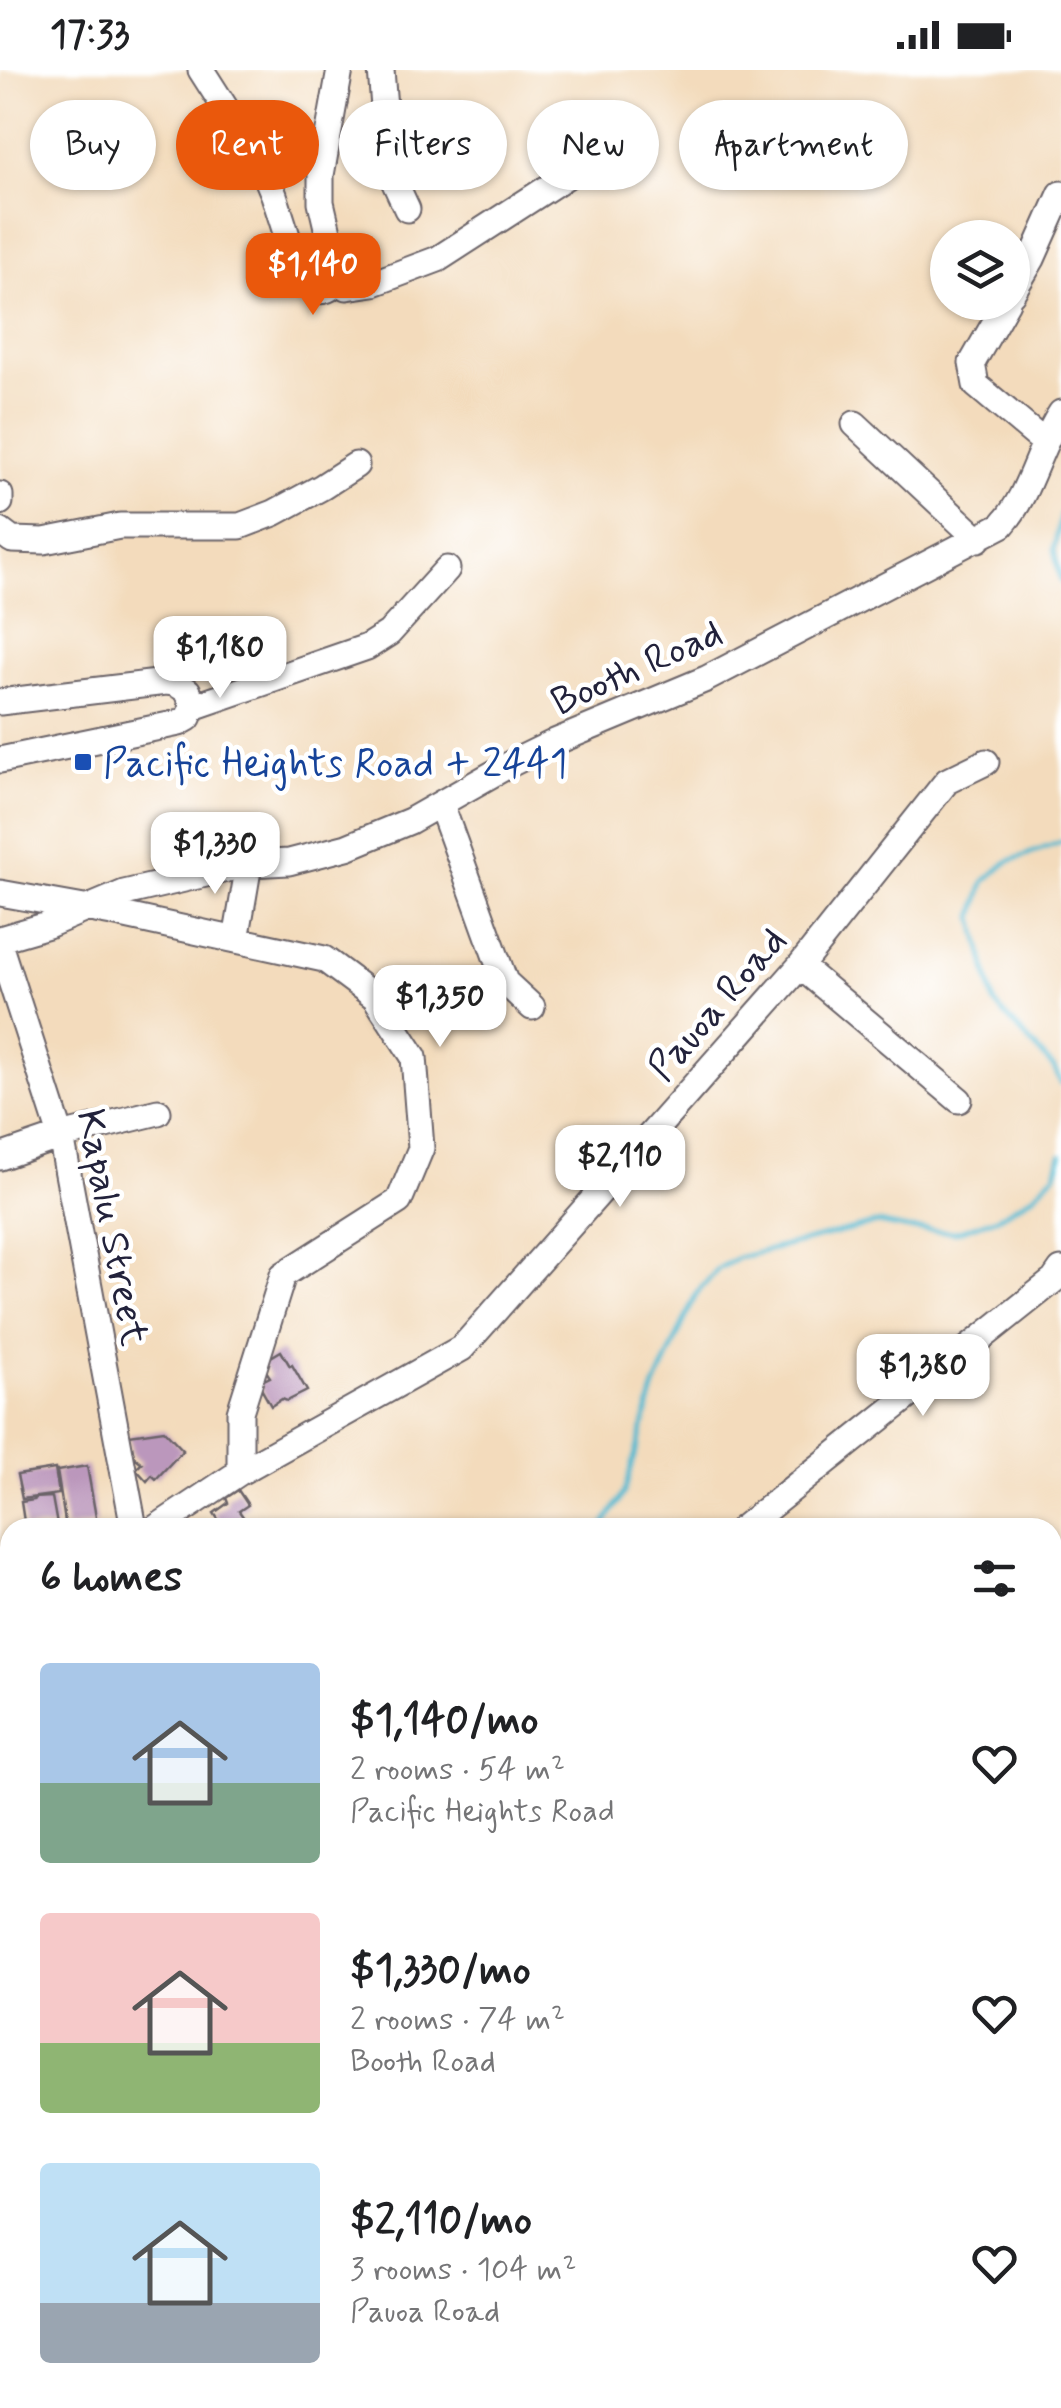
<!DOCTYPE html>
<html lang="en">
<head>
<meta charset="utf-8">
<style>
	:root { --surface:#fff; --page:#f2f2f2; --text:#202124; --muted:#757577; --accent:#ea580c }
	body { margin:0; font-family:Mynerve,sans-serif; background:var(--page); color:var(--text); height:100vh; display:flex; flex-direction:column; font-size:38px; white-space:nowrap }
	* { box-sizing:border-box; margin:0 }
	p { font-size:32px; color:var(--muted) }
	.icon { flex:none; width:55px; height:55px; fill:none; stroke:currentColor; stroke-width:2; stroke-linecap:round; stroke-linejoin:round }
	.map { position:relative; flex:1; overflow:hidden }
	.sheet { position:absolute; left:0px; top:1448px; width:1062px; height:892px; display:flex; flex-direction:column; background:var(--surface); border-radius:30px 30px 0 0; box-shadow:0 2px 8px #0004 }
	.sheet>* { flex:none }
	.top-card { position:absolute; left:30px; top:30px; width:1002px; height:90px; display:flex; gap:20px }
	.fabs { position:absolute; left:930px; top:150px; display:grid; gap:20px }
	.fabs a { display:grid; place-items:center; width:100px; height:100px; border-radius:50%; background:var(--surface); box-shadow:0 2px 8px #0004; font-size:50px }
	.price { position:absolute; translate:-50% -85px; padding:0 22px; border-radius:20px; background:#fff; color:#222; font-size:32px; line-height:65px; filter:drop-shadow(0 2px 5px #0008) }
	.price::after { content:''; position:absolute; left:50%; top:60px; width:30px; height:22px; margin-left:-15px; background:inherit; clip-path:polygon(0 0,100% 0,50% 100%) }
	.price.current { background:var(--accent); color:#fff }
	ul { padding:0; list-style:none }
	li { display:flex; align-items:center; gap:30px; height:250px; padding:0 40px }
	li span { display:grid; place-items:center; flex:none; width:280px; height:200px; border-radius:10px; color:#555 }
	li>.icon { margin-inline-start:auto }
	span .icon { width:120px; height:120px; fill:#fffc; stroke-width:1 }
	li b { font-size:42px }
	h2 { display:flex; justify-content:space-between; align-items:center; height:120px; padding:0 40px; font-size:42px }
	.pill { padding:0 35px; border-radius:45px; background:var(--surface); box-shadow:0 2px 8px #0004; font-size:35px; line-height:90px }
	.pill.current { background:var(--accent); color:#fff }
	.status { display:flex; justify-content:space-between; align-items:center; height:70px; padding:0 50px; background:var(--surface); direction:ltr }
	.status svg { height:28px; fill:currentColor }
	.map>svg:first-child { display:block }
	.lines { fill:none; stroke-linecap:round; stroke-linejoin:round }
	.stream { stroke:#52b9d0; stroke-width:5 }
	.building { fill:#bb97bc }
	.minor-casing { stroke:#6b6368; stroke-width:29 }
	.minor { stroke:#fff; stroke-width:25 }
	.transit-dot { fill:#1a4fb4; stroke:#fff; stroke-width:4 }
	.labels { text-anchor:middle; stroke-width:9; stroke-linejoin:round; paint-order:stroke }
	.street-label { font-size:40px; fill:#22223b; stroke:#fff }
	.transit-label { font-size:40px; fill:#164399; stroke:#fff; text-anchor:start }
</style>
</head>
<body>
<div class="status"><b>17:33</b><svg viewBox="0 0 49 12"><path d="M0 12V9h3v3zM5 12V6h3v6zM10 12V3h3v9zM15 12V0h3v12zM26 1h20v11H26zM47 4h2v5h-2z"/></svg></div>
<div class="map">
<svg width="1061" height="2338" viewBox="0 0 1061 2338">
	<rect width="100%" height="100%" fill="#fff"/>
	<filter id="ink" filterUnits="userSpaceOnUse"><feTurbulence type="fractalNoise" baseFrequency=".01" numOctaves="2"/><feDisplacementMap in="SourceGraphic" scale="20" xChannelSelector="R" yChannelSelector="G"/><feConvolveMatrix kernelMatrix="1 2 1 2 8 2 1 2 1" color-interpolation-filters="sRGB"/></filter>
	<filter id="wash" filterUnits="userSpaceOnUse"><feTurbulence type="fractalNoise" baseFrequency=".0048" numOctaves="4" result="noise"/><feDisplacementMap in="SourceGraphic" scale="40" xChannelSelector="R" yChannelSelector="G"/><feGaussianBlur stdDeviation="2.25" result="paint"/><feColorMatrix in="noise" values="0 0 0 0 0 0 0 0 0 0 0 0 0 0 0 0 0 1.4 0 .05"/><feComposite in="paint" operator="in"/></filter>
	<g filter="url(#wash)">
		<rect width="100%" height="100%" fill="#f3dbbc"/>
		<g class="lines">
			<path class="stream" d="M1061 444 1054 479 1061 512
				M1061 772 1007 792 984 812 974 847 994 933 1054 998 1061 1013
				M602 1458 624 1423 655 1317 696 1224 718 1199 737 1188 878 1153 908 1159 956 1162 996 1148 1033 1126 1056 1103 1061 1085
				M0 1939 10 1937"/>
		</g>
		<g id="blocks">
			<path class="building" d="M281 1281 290 1296 292 1295 307 1321 287 1331 282 1329 271 1336 258 1313 270 1307 261 1293Z
				M164 1360 183 1380 156 1409 152 1405 147 1411 136 1399 142 1393 132 1385 129 1365Z
				M87 1396 97 1453 66 1458 57 1401Z
				M55 1399 59 1424 22 1429 17 1405Z
				M238 1420 248 1435 239 1441 251 1458H219L217 1456 220 1452 214 1443 228 1433 226 1428Z
				M52 1427 57 1455 48 1458H25L21 1432 34 1430 33 1428Z
				M912 2330H923L926 2338H892Z"/>
		</g>
	</g>
	<g filter="url(#ink)">
		<use href="#blocks" fill-opacity="0" stroke="#6b6368" stroke-width="2.5"/>
		<g class="lines">
			<g class="minor-casing">
				<path id="minor" d="M201 0 261 94 274 125 300 207C311 224 332 227 338 205L321 132V105L340 0
					M381 0 389 100 407 139
					M336 211 347 217 374 213 438 189 616 74
					M1012 223 1032 189 1061 124
					M1007 232 972 293 976 315 1045 373
					M855 354 978 469
					M0 425V432
					M0 461 12 470 44 471 120 456H240L274 443 322 417 356 395
					M0 632 166 612 175 613 188 621 193 637 188 648 179 653 0 690
					M193 637 367 577 389 563 447 499
					M441 735 505 912 532 937
					M0 823 112 843 324 889 375 927 414 987 421 1078 399 1131 283 1205 240 1342V1402
					M0 869 48 855 124 823 249 794 289 792 347 777 410 751 512 693 555 672 706 609 1002 455C1031 423 1037 379 1061 343
					M236 870 249 794
					M0 877 61 1066 134 1458
					M800 896 959 1030
					M0 1087 61 1066 158 1042
					M156 1458 240 1402 462 1278 800 896 947 711 986 692
					M743 1458 1054 1210 1061 1200
					M0 1524 10 1520
					M1052 2088 1061 2078
					M310 2330 317 2338
					M50 2332 55 2338
					M575 2338 584 2330
					M720 2338 737 2330"/>
			</g>
			<use href="#minor" class="minor"/>
		</g>
	</g>
	<rect class="transit-dot" x="73" y="682" width="20" height="20" rx="5"/>
	<g class="labels">
		<g class="street-label">
			<text transform="translate(636 596) rotate(-24)" y="14">Booth Road</text>
			<text transform="translate(716 933) rotate(-49)" y="14">Pauoa Road</text>
			<text transform="translate(114 1157) rotate(79)" y="14">Kapalu Street</text>
		</g>
		<g class="transit-label">
			<text x="103" y="706">Pacific Heights Road + 2441</text>
		</g>
	</g>
</svg>
<div class="fabs">
<a><svg class="icon" aria-label="layers" viewBox="0 0 24 24"><path d="M12 4l9 5-9 5-9-5zM3 14l9 5 9-5"/></svg></a>
</div>
<b class="price current" style="left:313px;top:248px">$1,140</b>
<b class="price" style="left:220px;top:631px">$1,180</b>
<b class="price" style="left:215px;top:827px">$1,330</b>
<b class="price" style="left:440px;top:980px">$1,350</b>
<b class="price" style="left:620px;top:1140px">$2,110</b>
<b class="price" style="left:923px;top:1349px">$1,380</b>
<div class="top-card">
<a class="pill">Buy</a>
<a class="pill current">Rent</a>
<a class="pill">Filters</a>
<a class="pill">New</a>
<a class="pill">Apartment</a>
</div>
<section class="sheet">
<h2>6 homes<svg class="icon" aria-label="filters" viewBox="0 0 24 24"><path d="M4 7h16M4 17h16"/><circle cx="9" cy="7" r="2"/><circle cx="15" cy="17" r="2"/></svg></h2>
<ul>
<li><span style="background:linear-gradient(#a9c7e8 60%,#7fa58c 0)"><svg class="icon" aria-label="home" viewBox="0 0 24 24"><path d="M3 11l9-7 9 7M6 9v11h12V9"/></svg></span><div><b>$1,140/mo</b><p>2 rooms · 54 m²</p><p>Pacific Heights Road</p></div><svg class="icon" aria-label="heart" viewBox="0 0 24 24"><path d="M12 20l-8-8c-3-5 5-10 8-4 3-6 11-1 8 4z"/></svg></li>
<li><span style="background:linear-gradient(#f6c9c9 65%,#8fb573 0)"><svg class="icon" aria-label="home" viewBox="0 0 24 24"><path d="M3 11l9-7 9 7M6 9v11h12V9"/></svg></span><div><b>$1,330/mo</b><p>2 rooms · 74 m²</p><p>Booth Road</p></div><svg class="icon" aria-label="heart" viewBox="0 0 24 24"><path d="M12 20l-8-8c-3-5 5-10 8-4 3-6 11-1 8 4z"/></svg></li>
<li><span style="background:linear-gradient(#bfe0f5 70%,#9aa5b1 0)"><svg class="icon" aria-label="home" viewBox="0 0 24 24"><path d="M3 11l9-7 9 7M6 9v11h12V9"/></svg></span><div><b>$2,110/mo</b><p>3 rooms · 104 m²</p><p>Pauoa Road</p></div><svg class="icon" aria-label="heart" viewBox="0 0 24 24"><path d="M12 20l-8-8c-3-5 5-10 8-4 3-6 11-1 8 4z"/></svg></li>
</ul>
</section>
</div>
</body>
</html>
